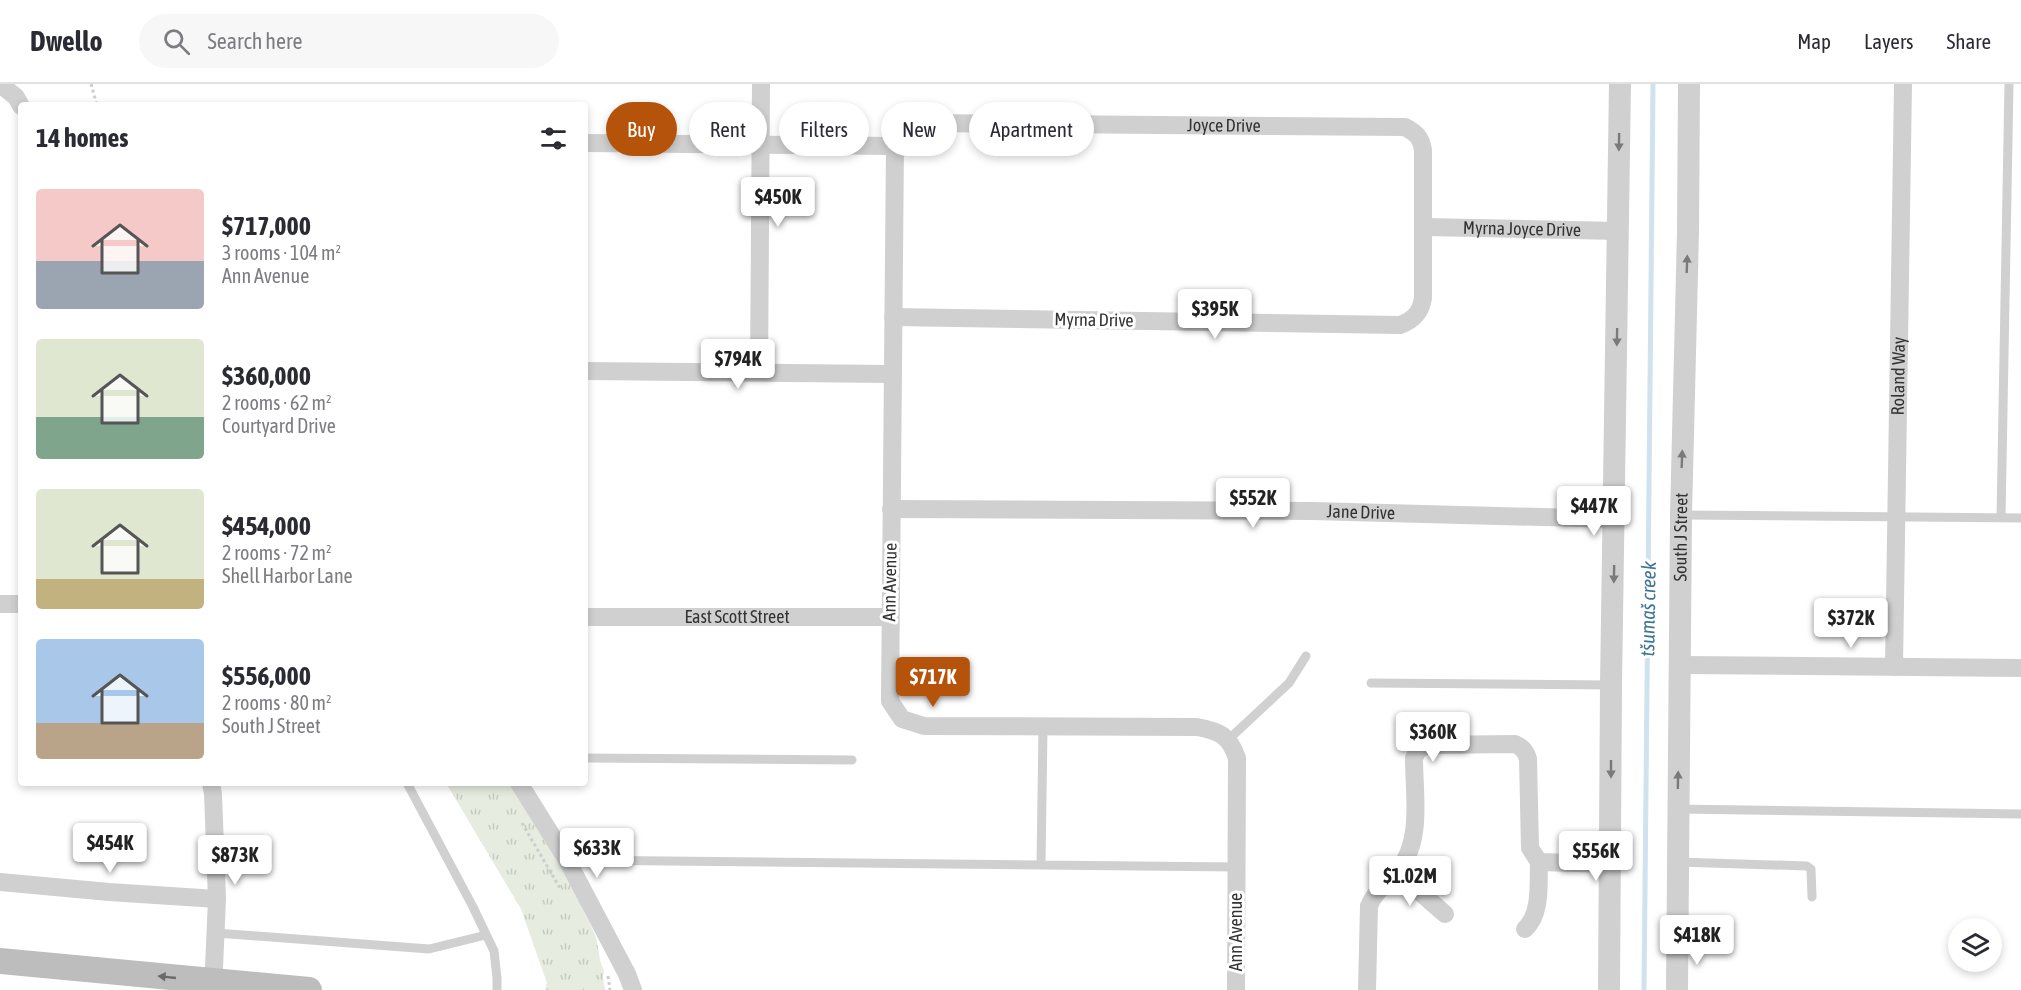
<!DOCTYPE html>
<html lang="en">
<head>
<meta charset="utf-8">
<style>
	:root { --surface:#fff; --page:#f7f7f7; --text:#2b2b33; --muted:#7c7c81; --line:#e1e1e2; --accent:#b45309 }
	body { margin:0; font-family:"Asap Condensed",sans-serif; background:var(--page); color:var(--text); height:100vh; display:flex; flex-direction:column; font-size:22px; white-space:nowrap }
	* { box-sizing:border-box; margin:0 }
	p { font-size:20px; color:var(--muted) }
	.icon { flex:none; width:33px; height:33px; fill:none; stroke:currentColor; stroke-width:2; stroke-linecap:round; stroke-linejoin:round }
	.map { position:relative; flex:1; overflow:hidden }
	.sheet { position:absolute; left:18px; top:18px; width:570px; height:684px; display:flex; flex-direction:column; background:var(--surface); border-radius:6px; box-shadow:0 3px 9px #0003 }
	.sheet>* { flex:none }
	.guide { position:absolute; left:606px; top:18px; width:570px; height:54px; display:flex; gap:12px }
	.buttons { position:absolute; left:1948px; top:834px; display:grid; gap:12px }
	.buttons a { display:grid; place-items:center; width:54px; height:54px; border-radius:50%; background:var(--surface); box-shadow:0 3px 9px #0003; font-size:30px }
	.price { position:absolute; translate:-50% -51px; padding:0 14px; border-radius:6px; background:#fff; color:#222; font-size:20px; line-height:39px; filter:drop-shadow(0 2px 3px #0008) }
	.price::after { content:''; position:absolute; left:50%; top:36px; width:18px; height:14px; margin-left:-9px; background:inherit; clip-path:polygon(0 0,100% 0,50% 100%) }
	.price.current { background:var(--accent); color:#fff }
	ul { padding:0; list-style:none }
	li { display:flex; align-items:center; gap:18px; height:150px; padding:0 18px }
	li span { display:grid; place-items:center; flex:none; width:168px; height:120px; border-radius:6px; color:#555 }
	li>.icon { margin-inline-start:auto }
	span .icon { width:72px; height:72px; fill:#fffc; stroke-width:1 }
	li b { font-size:26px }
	h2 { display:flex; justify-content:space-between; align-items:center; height:72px; padding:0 18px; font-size:26px }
	.tag { padding:0 21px; border-radius:27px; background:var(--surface); box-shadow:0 3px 9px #0003; font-size:21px; line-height:54px }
	.tag.current { background:var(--accent); color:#fff }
	header { display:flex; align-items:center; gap:36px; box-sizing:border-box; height:84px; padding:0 30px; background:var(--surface); border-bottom:2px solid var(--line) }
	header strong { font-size:28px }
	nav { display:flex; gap:33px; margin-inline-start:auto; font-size:21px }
	.search { width:420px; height:54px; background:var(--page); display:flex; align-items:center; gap:15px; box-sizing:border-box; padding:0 21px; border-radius:33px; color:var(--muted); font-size:22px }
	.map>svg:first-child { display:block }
	.park { fill:url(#park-tufts) }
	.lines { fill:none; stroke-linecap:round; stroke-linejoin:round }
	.stream { stroke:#cfe2ee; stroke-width:5 }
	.path { stroke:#cdcdcd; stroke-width:3; stroke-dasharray:3 3; stroke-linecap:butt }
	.service { stroke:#d0d0d0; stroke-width:9 }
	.minor { stroke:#d0d0d0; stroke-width:18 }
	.tertiary { stroke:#d0d0d0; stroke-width:22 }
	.secondary { stroke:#bdbdbd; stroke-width:26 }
	.oneway { fill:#7a7a7a }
	.oneway2 { fill:#6a6a6a }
	.labels { text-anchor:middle; stroke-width:6; stroke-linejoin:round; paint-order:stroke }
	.street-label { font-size:18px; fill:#333; stroke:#fff }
	.water-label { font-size:20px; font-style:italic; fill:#3f7597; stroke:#fff }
</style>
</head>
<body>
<header>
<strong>Dwello</strong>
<div class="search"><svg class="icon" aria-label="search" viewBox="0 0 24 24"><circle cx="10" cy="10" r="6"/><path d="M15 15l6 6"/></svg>Search here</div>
<nav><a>Map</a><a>Layers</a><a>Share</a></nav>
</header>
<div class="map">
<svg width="2021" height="906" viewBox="0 0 2021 906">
	<defs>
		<pattern id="park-tufts" width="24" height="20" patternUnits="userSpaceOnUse" patternTransform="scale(1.5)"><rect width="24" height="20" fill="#e6ecdf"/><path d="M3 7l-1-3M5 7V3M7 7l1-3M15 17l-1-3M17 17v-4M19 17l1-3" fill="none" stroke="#c6cbc0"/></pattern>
	</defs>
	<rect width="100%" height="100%" fill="#fff"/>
	<path class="park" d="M446 699H512C540 747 568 794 592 844 600 859 597 873 604 887L603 893 605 906H545L547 899 521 825Z"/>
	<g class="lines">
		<path class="stream" d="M1644 906 1653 0"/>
		<path class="path" d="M91 0 97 21
			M522 739 561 806
			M608 892 610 906"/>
		<path class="service" d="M1681 431 2021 434
			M2001 434 2009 0
			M1371 599 1611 601
			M1228 656 1289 599 1306 572
			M585 674 852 676
			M407 699 473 823 494 867 497 894V906
			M1678 725 2021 730
			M567 776 1236 783
			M1678 778 1807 782 1811 785 1812 813
			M1041 781 1043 643
			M216 849 429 865 486 851"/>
		<g class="minor">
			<path d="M0 0 16 13 21 22"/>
			<path id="s1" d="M585 59 895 62 902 48 917 39 1405 43C1416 49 1421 53 1423 66V214C1421 228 1414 236 1400 241L893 233"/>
			<path d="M895 62 890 617 902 635 924 642 1197 643C1219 647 1229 651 1237 674L1236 906"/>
			<path id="s2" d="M1424 143 1618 147"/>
			<path d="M585 287 892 290"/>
			<path d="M759 288 761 0"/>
			<path id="s3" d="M891 425 1312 427 1615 435"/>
			<path d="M0 520H21"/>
			<path id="s4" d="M585 533H889"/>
			<path d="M1681 581 2021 584"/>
			<path id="s5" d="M1894 583 1903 0"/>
			<path d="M211 699 213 710 217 815 213 906"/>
			<path d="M519 699 567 776 627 890 633 906"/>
			<path d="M1398 789 1445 830"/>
			<path d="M0 798 109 808 217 815"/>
			<path d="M1525 845C1542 829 1538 799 1539 778"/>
			<path d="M1367 906 1369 822C1375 806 1388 800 1398 787 1423 756 1414 711 1414 674L1418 666 1426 661 1515 660C1522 663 1526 667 1528 675L1530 764 1539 778 1611 780"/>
		</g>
		<g class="tertiary">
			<path d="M1609 906 1611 601 1620 0"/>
			<path id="s6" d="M1677 906 1681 431 1688 148 1689 0"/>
		</g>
		<path class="secondary" d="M0 877 309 906"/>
	</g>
	<defs><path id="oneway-solid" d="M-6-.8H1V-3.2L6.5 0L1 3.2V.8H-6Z" transform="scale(1.5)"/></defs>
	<g class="oneway">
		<use href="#oneway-solid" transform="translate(1619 58) rotate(91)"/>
		<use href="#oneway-solid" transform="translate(1687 180) rotate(-88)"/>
		<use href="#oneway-solid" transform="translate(1617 253) rotate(91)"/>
		<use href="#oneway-solid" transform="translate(1682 375) rotate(-88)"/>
		<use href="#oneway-solid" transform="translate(1614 490) rotate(91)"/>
		<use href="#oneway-solid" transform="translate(1611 685) rotate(90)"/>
		<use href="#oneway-solid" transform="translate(1678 696) rotate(-89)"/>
	</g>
	<use class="oneway2" href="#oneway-solid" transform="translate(167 893) rotate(-174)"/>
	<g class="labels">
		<g class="street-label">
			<text dy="6" stroke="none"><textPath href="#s1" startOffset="650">Joyce Drive</textPath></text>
			<text dy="6" stroke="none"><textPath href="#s2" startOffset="98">Myrna Joyce Drive</textPath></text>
			<text transform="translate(1094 236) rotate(1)" y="6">Myrna Drive</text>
			<text dy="6" stroke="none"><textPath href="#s5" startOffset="291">Roland Way</textPath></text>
			<text dy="6" stroke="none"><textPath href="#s3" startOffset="470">Jane Drive</textPath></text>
			<text dy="6" stroke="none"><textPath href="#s6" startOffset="453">South J Street</textPath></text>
			<text transform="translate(890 498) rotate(-89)" y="6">Ann Avenue</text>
			<text dy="6" stroke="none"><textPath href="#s4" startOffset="152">East Scott Street</textPath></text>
			<text transform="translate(1236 848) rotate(-90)" y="6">Ann Avenue</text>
		</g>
		<g class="water-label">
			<text transform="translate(1648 525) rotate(-89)" y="7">tšumaš creek</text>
		</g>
	</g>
</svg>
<div class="buttons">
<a><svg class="icon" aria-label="layers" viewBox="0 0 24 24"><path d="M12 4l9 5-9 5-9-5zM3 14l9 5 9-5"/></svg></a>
</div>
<b class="price" style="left:778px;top:144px">$450K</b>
<b class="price" style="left:1215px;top:256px">$395K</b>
<b class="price" style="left:738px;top:306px">$794K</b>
<b class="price" style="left:1253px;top:445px">$552K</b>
<b class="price" style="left:1594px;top:453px">$447K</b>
<b class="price" style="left:1851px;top:565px">$372K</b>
<b class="price current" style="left:933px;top:624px">$717K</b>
<b class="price" style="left:1433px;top:679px">$360K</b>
<b class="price" style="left:110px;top:790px">$454K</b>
<b class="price" style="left:597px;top:795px">$633K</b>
<b class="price" style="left:1596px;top:798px">$556K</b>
<b class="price" style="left:235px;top:802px">$873K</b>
<b class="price" style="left:1410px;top:823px">$1.02M</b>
<b class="price" style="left:1697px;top:882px">$418K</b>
<div class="guide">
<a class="tag current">Buy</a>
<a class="tag">Rent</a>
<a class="tag">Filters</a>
<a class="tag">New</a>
<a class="tag">Apartment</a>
</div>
<section class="sheet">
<h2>14 homes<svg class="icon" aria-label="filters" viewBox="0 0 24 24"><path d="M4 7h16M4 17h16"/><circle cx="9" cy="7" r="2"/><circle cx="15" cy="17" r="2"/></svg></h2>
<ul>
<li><span style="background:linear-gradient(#f6c9c9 60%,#9aa5b1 0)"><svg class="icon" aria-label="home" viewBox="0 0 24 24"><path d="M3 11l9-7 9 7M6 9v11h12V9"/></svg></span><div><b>$717,000</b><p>3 rooms · 104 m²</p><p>Ann Avenue</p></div></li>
<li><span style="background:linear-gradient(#dfe7d0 65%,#7fa58c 0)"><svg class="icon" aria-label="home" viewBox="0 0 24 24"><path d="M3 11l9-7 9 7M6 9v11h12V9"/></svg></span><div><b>$360,000</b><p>2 rooms · 62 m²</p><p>Courtyard Drive</p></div></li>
<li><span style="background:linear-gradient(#dfe7d0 75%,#c2b280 0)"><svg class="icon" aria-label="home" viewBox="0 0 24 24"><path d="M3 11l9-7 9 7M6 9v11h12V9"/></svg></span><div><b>$454,000</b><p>2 rooms · 72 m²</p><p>Shell Harbor Lane</p></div></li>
<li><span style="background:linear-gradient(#a9c7e8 70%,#b9a48a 0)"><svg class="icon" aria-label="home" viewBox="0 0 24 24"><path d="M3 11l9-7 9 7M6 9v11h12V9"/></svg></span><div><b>$556,000</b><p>2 rooms · 80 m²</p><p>South J Street</p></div></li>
</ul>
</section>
</div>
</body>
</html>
